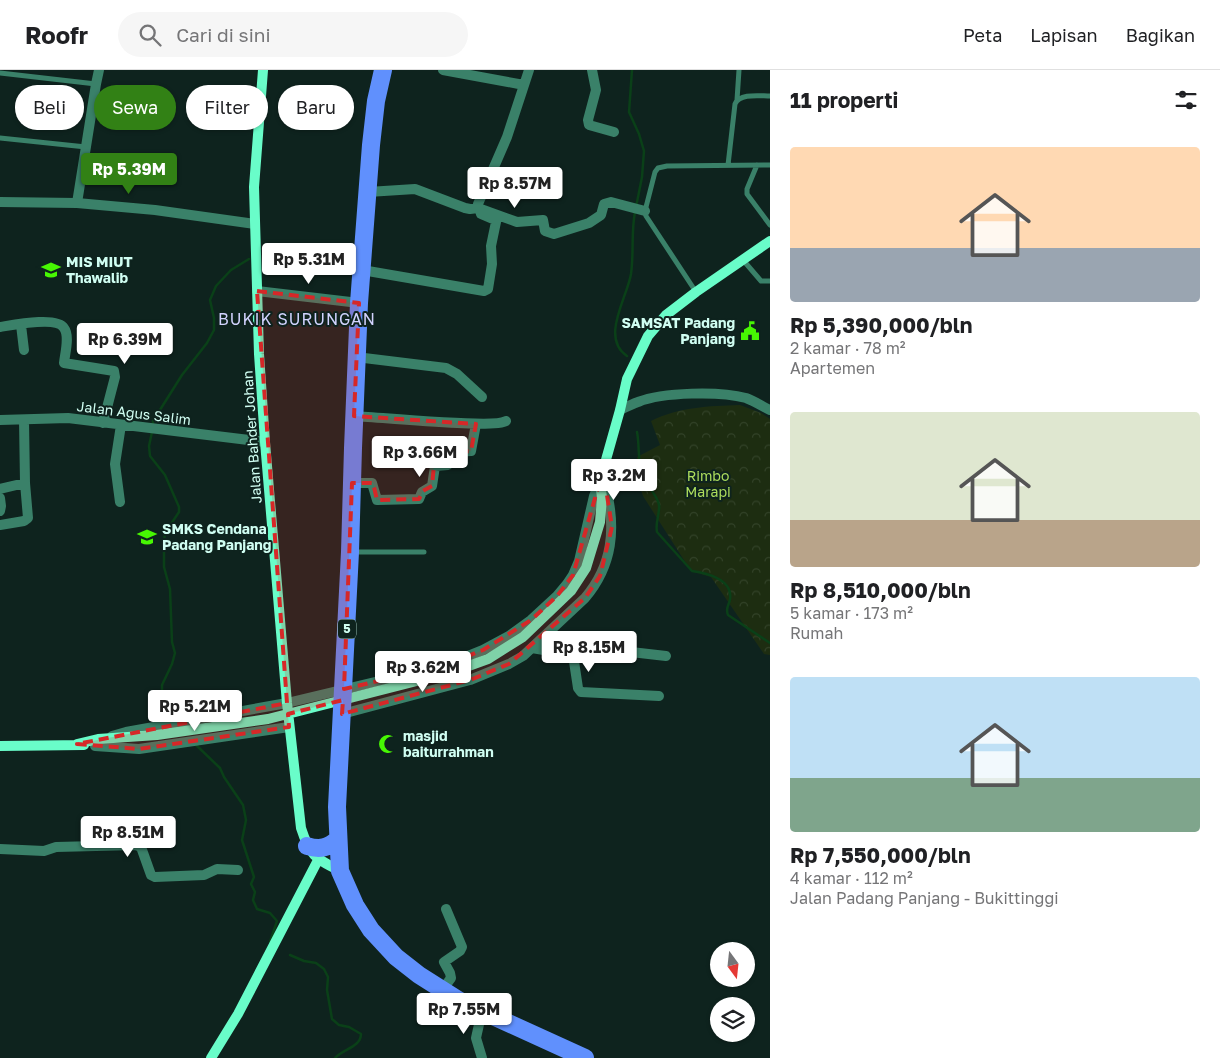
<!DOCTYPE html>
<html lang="id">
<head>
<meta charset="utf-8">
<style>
	:root { --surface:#fff; --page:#f6f6f6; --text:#202124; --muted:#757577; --line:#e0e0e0; --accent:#328115 }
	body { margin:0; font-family:"Golos Text",sans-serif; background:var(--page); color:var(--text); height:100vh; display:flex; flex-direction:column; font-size:19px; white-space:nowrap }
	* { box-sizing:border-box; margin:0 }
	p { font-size:16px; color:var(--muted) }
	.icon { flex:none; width:28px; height:28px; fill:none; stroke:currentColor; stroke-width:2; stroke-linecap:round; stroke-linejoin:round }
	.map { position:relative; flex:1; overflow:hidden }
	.sheet { display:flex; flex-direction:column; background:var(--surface); width:450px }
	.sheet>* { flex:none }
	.hud { position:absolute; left:15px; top:15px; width:475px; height:45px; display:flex; gap:10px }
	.needle { width:32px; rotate:165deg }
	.fabs { position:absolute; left:710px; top:872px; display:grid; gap:10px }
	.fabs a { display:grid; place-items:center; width:45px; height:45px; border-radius:50%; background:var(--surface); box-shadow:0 1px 4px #0004; font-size:25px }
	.price { position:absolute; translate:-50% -42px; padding:0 11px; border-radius:5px; background:#fff; color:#222; font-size:16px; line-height:32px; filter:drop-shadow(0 1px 2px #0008) }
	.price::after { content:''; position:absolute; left:50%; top:30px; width:15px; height:11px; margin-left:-8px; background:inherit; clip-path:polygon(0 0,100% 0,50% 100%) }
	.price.current { background:var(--accent); color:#fff }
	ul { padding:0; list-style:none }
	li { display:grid; align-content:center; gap:10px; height:265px; padding:0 20px }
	li span { display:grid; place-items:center; height:155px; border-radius:5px; color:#555 }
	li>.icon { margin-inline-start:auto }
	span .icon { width:90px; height:90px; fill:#fffc; stroke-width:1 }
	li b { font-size:21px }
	h2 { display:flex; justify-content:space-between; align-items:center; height:60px; padding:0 20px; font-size:21px }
	.tag { padding:0 18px; border-radius:22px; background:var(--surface); box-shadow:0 1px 4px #0004; font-size:18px; line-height:45px }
	.tag.current { background:var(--accent); color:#fff }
	header { display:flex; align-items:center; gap:30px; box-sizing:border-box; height:70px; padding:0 25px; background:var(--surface); border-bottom:1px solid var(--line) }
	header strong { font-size:24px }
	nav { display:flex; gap:28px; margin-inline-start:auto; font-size:18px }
	.search { width:350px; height:45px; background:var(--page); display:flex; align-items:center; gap:12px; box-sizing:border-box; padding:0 18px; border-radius:28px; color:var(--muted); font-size:19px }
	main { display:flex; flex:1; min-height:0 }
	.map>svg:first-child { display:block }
	.forest { fill:url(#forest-crowns) }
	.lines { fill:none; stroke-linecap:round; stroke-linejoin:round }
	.stream { stroke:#0a4018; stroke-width:2.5 }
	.service { stroke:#3a8169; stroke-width:5 }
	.minor { stroke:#3a8169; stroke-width:10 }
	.tertiary { stroke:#3a8169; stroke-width:10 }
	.secondary { stroke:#69fdc9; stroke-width:10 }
	.trunk { stroke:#6090fd; stroke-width:18 }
	.marked { fill:#d62828; fill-opacity:0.2; stroke:#d62828; stroke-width:4; stroke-dasharray:10 6; stroke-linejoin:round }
	.labels { text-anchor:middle; stroke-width:4; stroke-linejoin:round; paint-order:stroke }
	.shield { fill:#0e231e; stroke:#96bcb2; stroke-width:1 }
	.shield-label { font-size:12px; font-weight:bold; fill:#d0fef2 }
	.poi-label { font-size:14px; font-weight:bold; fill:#d0fef2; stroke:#0e231e; text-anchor:start }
	.street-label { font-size:14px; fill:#d0fef2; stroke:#0e231e }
	.park-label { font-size:14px; fill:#aede5d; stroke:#0e231e }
	.quarter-label { font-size:16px; letter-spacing:1px; fill:#d2d3fe; stroke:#0e231e }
</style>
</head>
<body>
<header>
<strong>Roofr</strong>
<div class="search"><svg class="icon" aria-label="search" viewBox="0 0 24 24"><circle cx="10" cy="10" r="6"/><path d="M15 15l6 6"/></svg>Cari di sini</div>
<nav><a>Peta</a><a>Lapisan</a><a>Bagikan</a></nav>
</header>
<main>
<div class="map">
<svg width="770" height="988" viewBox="0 0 770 988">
	<defs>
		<pattern id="forest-crowns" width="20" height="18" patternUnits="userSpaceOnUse" patternTransform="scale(1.25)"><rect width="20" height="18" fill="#1d2d11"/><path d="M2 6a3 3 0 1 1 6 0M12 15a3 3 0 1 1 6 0" fill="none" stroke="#324228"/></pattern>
	</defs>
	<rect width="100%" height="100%" fill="#0e231e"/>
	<path class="forest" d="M740 335 761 343 770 349V585L764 584 711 507 691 501 643 426 637 407V387L660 375 651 351C679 337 709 336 740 335Z"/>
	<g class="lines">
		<path class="stream" d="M632 0 629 42 639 64 644 81 642 107 636 137
			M627 286C600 268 627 228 631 204 634 183 631 162 635 142
			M153 357V351L182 305 207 273 214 260V248L210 230 216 216 231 200 249 189
			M152 362 149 376 150 386 165 405 179 437V442L165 463 164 471V497L170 519 172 572 175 583 172 594 162 615V630L168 651
			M637 362C640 377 637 393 643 408 647 417 657 424 659 435 660 444 655 452 657 462L692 501C706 503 733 509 730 529 729 536 725 538 728 545L770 573
			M196 675 220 698 224 707 243 735 246 750 242 770 254 807 251 814 255 822 253 830 257 839 270 843 277 851 270 872
			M290 885 304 891 316 893 324 899 328 907 327 920 332 949 339 955 349 957 361 964C361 977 343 979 335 988"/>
		<path class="service" d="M0 3 96 14
			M737 30 739 0
			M0 68 86 77
			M728 95 735 34C740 23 759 26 770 26
			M757 95 747 119V124L770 155
			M743 190 761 211H770
			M696 222 646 146 645 141 655 102 658 98 667 96 770 95
			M352 482H424"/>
		<path class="minor" d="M443 0 524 15
			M592 0 596 20 588 50 589 55 614 62
			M368 122 415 119 465 138 470 139 478 138 517 152 543 150 545 161 554 164 589 153 601 145 604 134 611 132 645 141
			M0 132 77 133 155 140 255 154
			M77 133 96 14 99 0
			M362 200 484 221 488 219 492 194 491 176 496 152 495 150 481 144 478 134 507 67 529 0
			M257 221 359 233
			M21 255 24 280
			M0 257C13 255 57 246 64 258 70 266 65 283 64 293L114 301 115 307 103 353
			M356 287 446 298 457 304 482 327
			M620 340C626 337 632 334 638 332 663 322 720 321 746 328 754 331 762 336 770 340
			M354 346C377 347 494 359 506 351
			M0 350 68 348 265 372
			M352 413H372L377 430 419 429 422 422 432 416 435 396 448 395 455 382 471 381 476 354
			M0 419 25 413
			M0 428 1 436 0 441
			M120 432 115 394 121 355
			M0 455 24 451 28 448 25 413 24 350
			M532 578 573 585 578 618 581 622 659 626
			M573 585 588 579 596 578 666 586
			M0 779 44 781 56 777 136 775 141 777 151 805 155 807 204 805 217 799 238 800
			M443 919 451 908 450 903 444 892 460 881 462 877 446 839
			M482 941 476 968 482 988"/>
		<path class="tertiary" d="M342 644 470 610 509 594 523 586 585 528C613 495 616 458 606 418
			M112 666 126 662 287 633 446 595 483 580 509 566 531 550 557 526 567 514 573 505 579 491 594 426 600 411
			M95 676 139 679 289 657"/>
		<path class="secondary" d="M263 0 254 117 259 284 265 372 287 633 301 758C310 786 315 788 340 801
			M77 674 98 669 157 665 268 649 452 602 488 589 523 567 571 521 586 498 600 452 602 428 600 411 620 340 627 309 648 266 666 245 696 222 770 171
			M0 676 84 675
			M211 988 238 944 318 790"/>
		<path class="trunk" d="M383 0 376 31 371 75 359 233 353 378 350 482 337 737 340 801 355 835 371 860 396 887 419 905 460 931 585 988
			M307 776C320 780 328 778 338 769"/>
	</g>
	<path class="marked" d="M257 221 359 233 354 346 476 354 471 381 454 382 448 395H434L432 416 423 421 419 429 377 430 373 413H352L344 619 446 595 483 580 531 550 557 526 573 505 603 400 612 457 600 506 585 528 509 594 470 610 342 644 343 630 288 644 289 657 139 679 77 674 287 633Z"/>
	<defs>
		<g id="school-bare" transform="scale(1.5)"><path d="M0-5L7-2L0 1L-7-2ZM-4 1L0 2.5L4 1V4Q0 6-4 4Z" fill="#47f703" stroke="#0e231e" stroke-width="2.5" paint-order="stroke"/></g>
		<g id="civic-bare" transform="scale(1.5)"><path d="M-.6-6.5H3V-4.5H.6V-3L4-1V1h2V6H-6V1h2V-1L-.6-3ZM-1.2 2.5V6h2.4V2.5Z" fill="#47f703" stroke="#0e231e" stroke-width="2.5" paint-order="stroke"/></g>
		<g id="mosque-bare" transform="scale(1.5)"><path d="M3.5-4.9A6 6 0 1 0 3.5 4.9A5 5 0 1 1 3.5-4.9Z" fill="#47f703" stroke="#0e231e" stroke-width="2.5" paint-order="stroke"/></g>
	</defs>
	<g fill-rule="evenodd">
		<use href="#school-bare" x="51" y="200"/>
		<use href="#civic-bare" x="750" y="261"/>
		<use href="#school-bare" x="147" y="467"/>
		<use href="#mosque-bare" x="388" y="674"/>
	</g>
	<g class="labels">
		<rect class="shield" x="338" y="549.5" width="18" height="19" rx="4"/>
		<g class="shield-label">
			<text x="347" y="563">5</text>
		</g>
		<g class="poi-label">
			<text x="66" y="197">MIS MIUT<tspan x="66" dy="16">Thawalib</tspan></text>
			<text x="735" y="258" text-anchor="end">SAMSAT Padang<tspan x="735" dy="16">Panjang</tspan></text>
			<text x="162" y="464">SMKS Cendana<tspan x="162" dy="16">Padang Panjang</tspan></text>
			<text x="403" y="671">masjid<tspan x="403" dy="16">baiturrahman</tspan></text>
		</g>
		<g class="street-label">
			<text transform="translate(134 343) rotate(7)" y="5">Jalan Agus Salim</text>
			<text transform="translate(252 367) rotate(-94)" y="5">Jalan Bahder Johan</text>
		</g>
		<g class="park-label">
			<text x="708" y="411">Rimbo<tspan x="708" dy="16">Marapi</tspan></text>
		</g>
		<g class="quarter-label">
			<text x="297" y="255">BUKIK SURUNGAN</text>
		</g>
	</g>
</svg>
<div class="fabs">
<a><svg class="needle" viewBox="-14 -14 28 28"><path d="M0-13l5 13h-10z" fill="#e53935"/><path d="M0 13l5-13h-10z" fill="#757577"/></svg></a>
<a><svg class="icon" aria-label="layers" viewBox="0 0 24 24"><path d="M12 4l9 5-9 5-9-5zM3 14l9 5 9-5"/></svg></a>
</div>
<b class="price current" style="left:129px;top:125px">Rp 5.39M</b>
<b class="price" style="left:515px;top:139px">Rp 8.57M</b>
<b class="price" style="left:309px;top:215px">Rp 5.31M</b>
<b class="price" style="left:125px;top:295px">Rp 6.39M</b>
<b class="price" style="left:420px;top:408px">Rp 3.66M</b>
<b class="price" style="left:614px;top:431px">Rp 3.2M</b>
<b class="price" style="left:589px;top:603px">Rp 8.15M</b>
<b class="price" style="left:423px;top:623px">Rp 3.62M</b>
<b class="price" style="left:195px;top:662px">Rp 5.21M</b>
<b class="price" style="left:128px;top:788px">Rp 8.51M</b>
<b class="price" style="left:464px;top:965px">Rp 7.55M</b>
<div class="hud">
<a class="tag">Beli</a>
<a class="tag current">Sewa</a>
<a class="tag">Filter</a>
<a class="tag">Baru</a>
</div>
</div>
<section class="sheet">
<h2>11 properti<svg class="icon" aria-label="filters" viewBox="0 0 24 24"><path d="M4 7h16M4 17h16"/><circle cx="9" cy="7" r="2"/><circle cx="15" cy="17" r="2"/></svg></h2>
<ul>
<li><span style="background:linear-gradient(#ffd9b3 65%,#9aa5b1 0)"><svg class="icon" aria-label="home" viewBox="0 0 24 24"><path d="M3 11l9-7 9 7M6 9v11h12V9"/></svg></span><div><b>Rp 5,390,000/bln</b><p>2 kamar · 78 m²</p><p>Apartemen</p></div></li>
<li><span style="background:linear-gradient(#dfe7d0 70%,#b9a48a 0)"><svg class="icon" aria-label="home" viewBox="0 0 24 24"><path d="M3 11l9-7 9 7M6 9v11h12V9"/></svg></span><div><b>Rp 8,510,000/bln</b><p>5 kamar · 173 m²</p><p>Rumah</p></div></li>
<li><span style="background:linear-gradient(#bfe0f5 65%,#7fa58c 0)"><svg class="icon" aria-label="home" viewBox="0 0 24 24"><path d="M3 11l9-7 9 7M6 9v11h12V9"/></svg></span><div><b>Rp 7,550,000/bln</b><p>4 kamar · 112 m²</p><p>Jalan Padang Panjang - Bukittinggi</p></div></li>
</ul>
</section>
</main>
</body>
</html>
